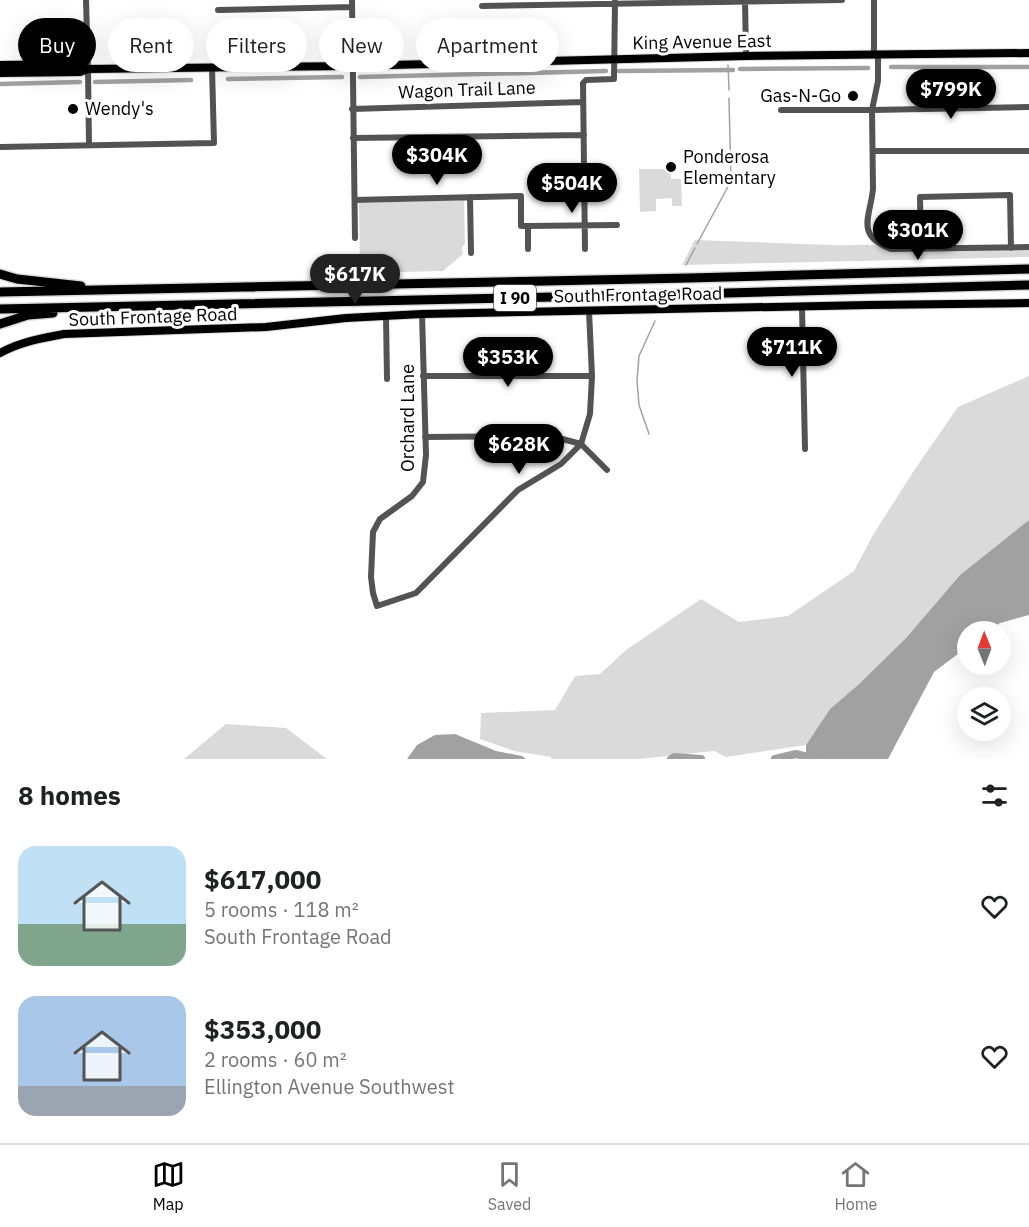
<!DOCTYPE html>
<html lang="en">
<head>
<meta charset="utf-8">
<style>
	:root { --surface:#fff; --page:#f6f6f6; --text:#202124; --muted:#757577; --line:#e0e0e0; --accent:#000 }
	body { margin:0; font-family:"IBM Plex Sans",sans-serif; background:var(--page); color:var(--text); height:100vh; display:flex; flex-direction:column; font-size:22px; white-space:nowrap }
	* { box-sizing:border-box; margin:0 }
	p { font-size:20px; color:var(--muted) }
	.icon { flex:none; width:33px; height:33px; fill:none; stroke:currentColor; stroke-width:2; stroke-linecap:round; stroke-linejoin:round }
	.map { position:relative; height:759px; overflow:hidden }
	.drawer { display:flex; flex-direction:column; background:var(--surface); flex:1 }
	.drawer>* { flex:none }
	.banner { position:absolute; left:18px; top:18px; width:600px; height:54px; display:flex; gap:12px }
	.needle { width:39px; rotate:359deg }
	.controls { position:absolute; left:957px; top:621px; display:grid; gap:12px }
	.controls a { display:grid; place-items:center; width:54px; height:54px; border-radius:50%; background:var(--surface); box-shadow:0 6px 24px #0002; font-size:30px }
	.price { position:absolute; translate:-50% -51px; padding:0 14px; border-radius:21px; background:var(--accent); color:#fff; font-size:20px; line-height:39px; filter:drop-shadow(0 2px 3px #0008) }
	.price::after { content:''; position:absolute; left:50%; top:36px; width:18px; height:14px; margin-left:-9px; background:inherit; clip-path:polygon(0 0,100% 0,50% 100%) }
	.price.active { background:#222; color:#fff }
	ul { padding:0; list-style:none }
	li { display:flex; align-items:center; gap:18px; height:150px; padding:0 18px }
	li span { display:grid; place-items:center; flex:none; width:168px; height:120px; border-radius:18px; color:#555 }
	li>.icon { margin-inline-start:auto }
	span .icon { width:72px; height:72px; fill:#fffc; stroke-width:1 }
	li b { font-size:26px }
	h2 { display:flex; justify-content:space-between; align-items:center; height:72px; padding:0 18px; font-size:26px }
	.chip { padding:0 21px; border-radius:27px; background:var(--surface); box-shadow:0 6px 24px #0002; font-size:21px; line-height:54px }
	.chip.active { background:var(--accent); color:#fff }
	.tabs { display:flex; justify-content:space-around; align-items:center; height:84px; border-top:2px solid var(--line); background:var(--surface); font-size:16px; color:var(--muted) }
	.tabs a { display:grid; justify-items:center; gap:3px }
	.tabs .active { color:var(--accent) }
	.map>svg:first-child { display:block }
	.green { fill:#dadada }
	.water { fill:#a1a1a1 }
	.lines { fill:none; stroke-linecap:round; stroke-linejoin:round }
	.stream { stroke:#a1a1a1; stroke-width:1.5 }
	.canal { stroke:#a1a1a1; stroke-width:4.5 }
	.river { stroke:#a1a1a1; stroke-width:8 }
	.major-casing { stroke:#dbdbdb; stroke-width:10 }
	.highway-casing { stroke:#dbdbdb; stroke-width:12 }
	.minor { stroke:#535353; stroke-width:6 }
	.major { stroke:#000; stroke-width:8 }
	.highway { stroke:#000; stroke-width:9 }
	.poi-dot { fill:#000; stroke:#fff; stroke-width:2 }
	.labels { text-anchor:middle; stroke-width:6; stroke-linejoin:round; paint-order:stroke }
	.shield { fill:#fff; stroke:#4c4c4c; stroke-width:1.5 }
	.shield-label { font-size:16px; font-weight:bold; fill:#000 }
	.street-label { font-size:18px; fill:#000; stroke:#fff }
	.poi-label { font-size:18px; fill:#000; stroke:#fff; text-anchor:start }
</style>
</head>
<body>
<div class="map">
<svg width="1029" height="759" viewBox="0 0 1029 759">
	<rect width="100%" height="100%" fill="#fff"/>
	<path class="green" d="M639 169H671V179H681L682 206H672V198L656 199V211L640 212Z
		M464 200 465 244 462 247 463 254 443 271 360 273 359 203Z
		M695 240C740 242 786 243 831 245 852 246 872 242 892 249L1029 250V257L682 265Z
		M1029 376V520L960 575 906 638 859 684 830 709 806 745 726 757 714 751 639 759H551V757L514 751 480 739 481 713 555 710 575 676 600 674 626 650 701 599 739 622 788 616 854 571 873 535 915 469 958 407Z
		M226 724 286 728 327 759H184Z"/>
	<path class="water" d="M1029 520V615L1000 623 988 631 968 632 967 647 934 672 888 759H806V745L830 709 859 684 906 638 960 575Z
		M455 734 496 751 522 756 526 759H407L417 745 435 735Z"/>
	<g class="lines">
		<path class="stream" d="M728 65 729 90
			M697 244 731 181 729 98
			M686 265 695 248
			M649 434 639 405 637 381 639 356 655 321"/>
		<path class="canal" d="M891 67H1029
			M740 69 868 68
			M619 71 733 70
			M360 77 606 71
			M228 79 342 77
			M95 82 191 80
			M0 84 80 82"/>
		<path class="river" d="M671 759 674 757 701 759
			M775 759 796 754 816 759"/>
		<g class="major-casing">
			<path id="major" d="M0 65 75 64 88 69 352 66 746 56 1029 53
				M0 73 80 72 88 69
				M0 353C20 342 42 338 64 334L266 327 346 318 422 314 869 305 1029 303"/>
		</g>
		<g class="highway-casing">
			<path id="highway" d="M0 274 17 279 81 286
				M0 292 689 278 1029 269
				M0 309 690 294 1029 285
				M0 324 28 315 53 313"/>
		</g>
		<path class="minor" d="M86 0 88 69 89 145
			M352 0 355 238
			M745 0 746 56
			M874 0V55
			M482 6 842 0
			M218 10 352 7
			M878 55V81L872 110 873 189C870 218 855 235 891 249L1029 247
			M352 109 583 102
			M781 110H872L1029 107
			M353 138 584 135
			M0 147 214 143 212 68
			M873 151H1029
			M470 197 471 253
			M355 200 521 196V226H528V249
			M528 226 617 225
			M585 249 583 83 586 80 614 79 615 2
			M921 249 920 197 1010 195 1011 248
			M802 307 805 449
			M422 314 426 455 423 482 412 496 380 519 373 532 371 577 373 593 377 606 416 593 518 490 561 464 581 444 590 414 592 376 589 311
			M386 316 387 379
			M423 376H592
			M425 437 551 436 581 444 607 470"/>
		<use href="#major" class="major"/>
		<use href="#highway" class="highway"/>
	</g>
	<g class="poi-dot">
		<circle cx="853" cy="96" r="6"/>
		<circle cx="73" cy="109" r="6"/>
		<circle cx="671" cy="167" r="6"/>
	</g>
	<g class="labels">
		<rect class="shield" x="494" y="285" width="42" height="26" rx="4.5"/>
		<g class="shield-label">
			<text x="515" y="304">I 90</text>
		</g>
		<g class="street-label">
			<text transform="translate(702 42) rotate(-1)" y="6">King Avenue East</text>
			<text transform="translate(467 90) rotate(-2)" y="6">Wagon Trail Lane</text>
			<text transform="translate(638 295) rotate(-1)" y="6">South Frontage Road</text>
			<text transform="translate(153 317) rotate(-2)" y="6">South Frontage Road</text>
			<text transform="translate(408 418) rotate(-90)" y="6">Orchard Lane</text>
		</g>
		<g class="poi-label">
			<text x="841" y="102" text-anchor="end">Gas-N-Go</text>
			<text x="85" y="115">Wendy's</text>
			<text x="683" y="163">Ponderosa<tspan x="683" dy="21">Elementary</tspan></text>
		</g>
	</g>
</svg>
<div class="controls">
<a><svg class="needle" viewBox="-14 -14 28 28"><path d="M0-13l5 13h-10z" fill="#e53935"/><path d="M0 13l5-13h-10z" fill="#757577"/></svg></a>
<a><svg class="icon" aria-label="layers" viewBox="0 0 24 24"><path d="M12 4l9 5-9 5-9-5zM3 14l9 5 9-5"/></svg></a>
</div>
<b class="price" style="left:951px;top:120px">$799K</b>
<b class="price" style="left:437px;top:186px">$304K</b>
<b class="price" style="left:572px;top:214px">$504K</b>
<b class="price" style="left:918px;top:261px">$301K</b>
<b class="price active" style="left:355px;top:305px">$617K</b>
<b class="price" style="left:792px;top:378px">$711K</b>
<b class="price" style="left:508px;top:388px">$353K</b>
<b class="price" style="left:519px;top:475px">$628K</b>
<div class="banner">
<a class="chip active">Buy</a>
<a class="chip">Rent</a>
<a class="chip">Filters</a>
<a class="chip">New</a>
<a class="chip">Apartment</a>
</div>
</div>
<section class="drawer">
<h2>8 homes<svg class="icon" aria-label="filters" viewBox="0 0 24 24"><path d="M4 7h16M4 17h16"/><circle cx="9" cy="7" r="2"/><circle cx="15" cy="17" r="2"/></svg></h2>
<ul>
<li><span style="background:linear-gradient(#bfe0f5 65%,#7fa58c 0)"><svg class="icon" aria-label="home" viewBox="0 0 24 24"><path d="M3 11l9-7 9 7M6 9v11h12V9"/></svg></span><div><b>$617,000</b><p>5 rooms · 118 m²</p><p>South Frontage Road</p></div><svg class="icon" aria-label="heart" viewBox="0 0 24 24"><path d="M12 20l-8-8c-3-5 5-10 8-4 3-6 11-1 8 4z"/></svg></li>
<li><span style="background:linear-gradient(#a9c7e8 75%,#9aa5b1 0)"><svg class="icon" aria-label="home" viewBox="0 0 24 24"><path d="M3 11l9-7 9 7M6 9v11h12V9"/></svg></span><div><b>$353,000</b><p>2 rooms · 60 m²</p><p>Ellington Avenue Southwest</p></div><svg class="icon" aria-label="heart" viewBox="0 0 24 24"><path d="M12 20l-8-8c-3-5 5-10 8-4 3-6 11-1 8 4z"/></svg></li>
</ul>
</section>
<nav class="tabs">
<a class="active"><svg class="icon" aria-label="map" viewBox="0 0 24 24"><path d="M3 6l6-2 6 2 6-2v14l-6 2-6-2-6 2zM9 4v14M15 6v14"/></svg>Map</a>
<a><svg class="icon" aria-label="saved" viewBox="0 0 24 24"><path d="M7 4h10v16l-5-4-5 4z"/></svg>Saved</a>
<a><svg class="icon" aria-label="home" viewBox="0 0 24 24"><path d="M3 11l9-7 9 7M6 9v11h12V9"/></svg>Home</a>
</nav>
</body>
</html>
